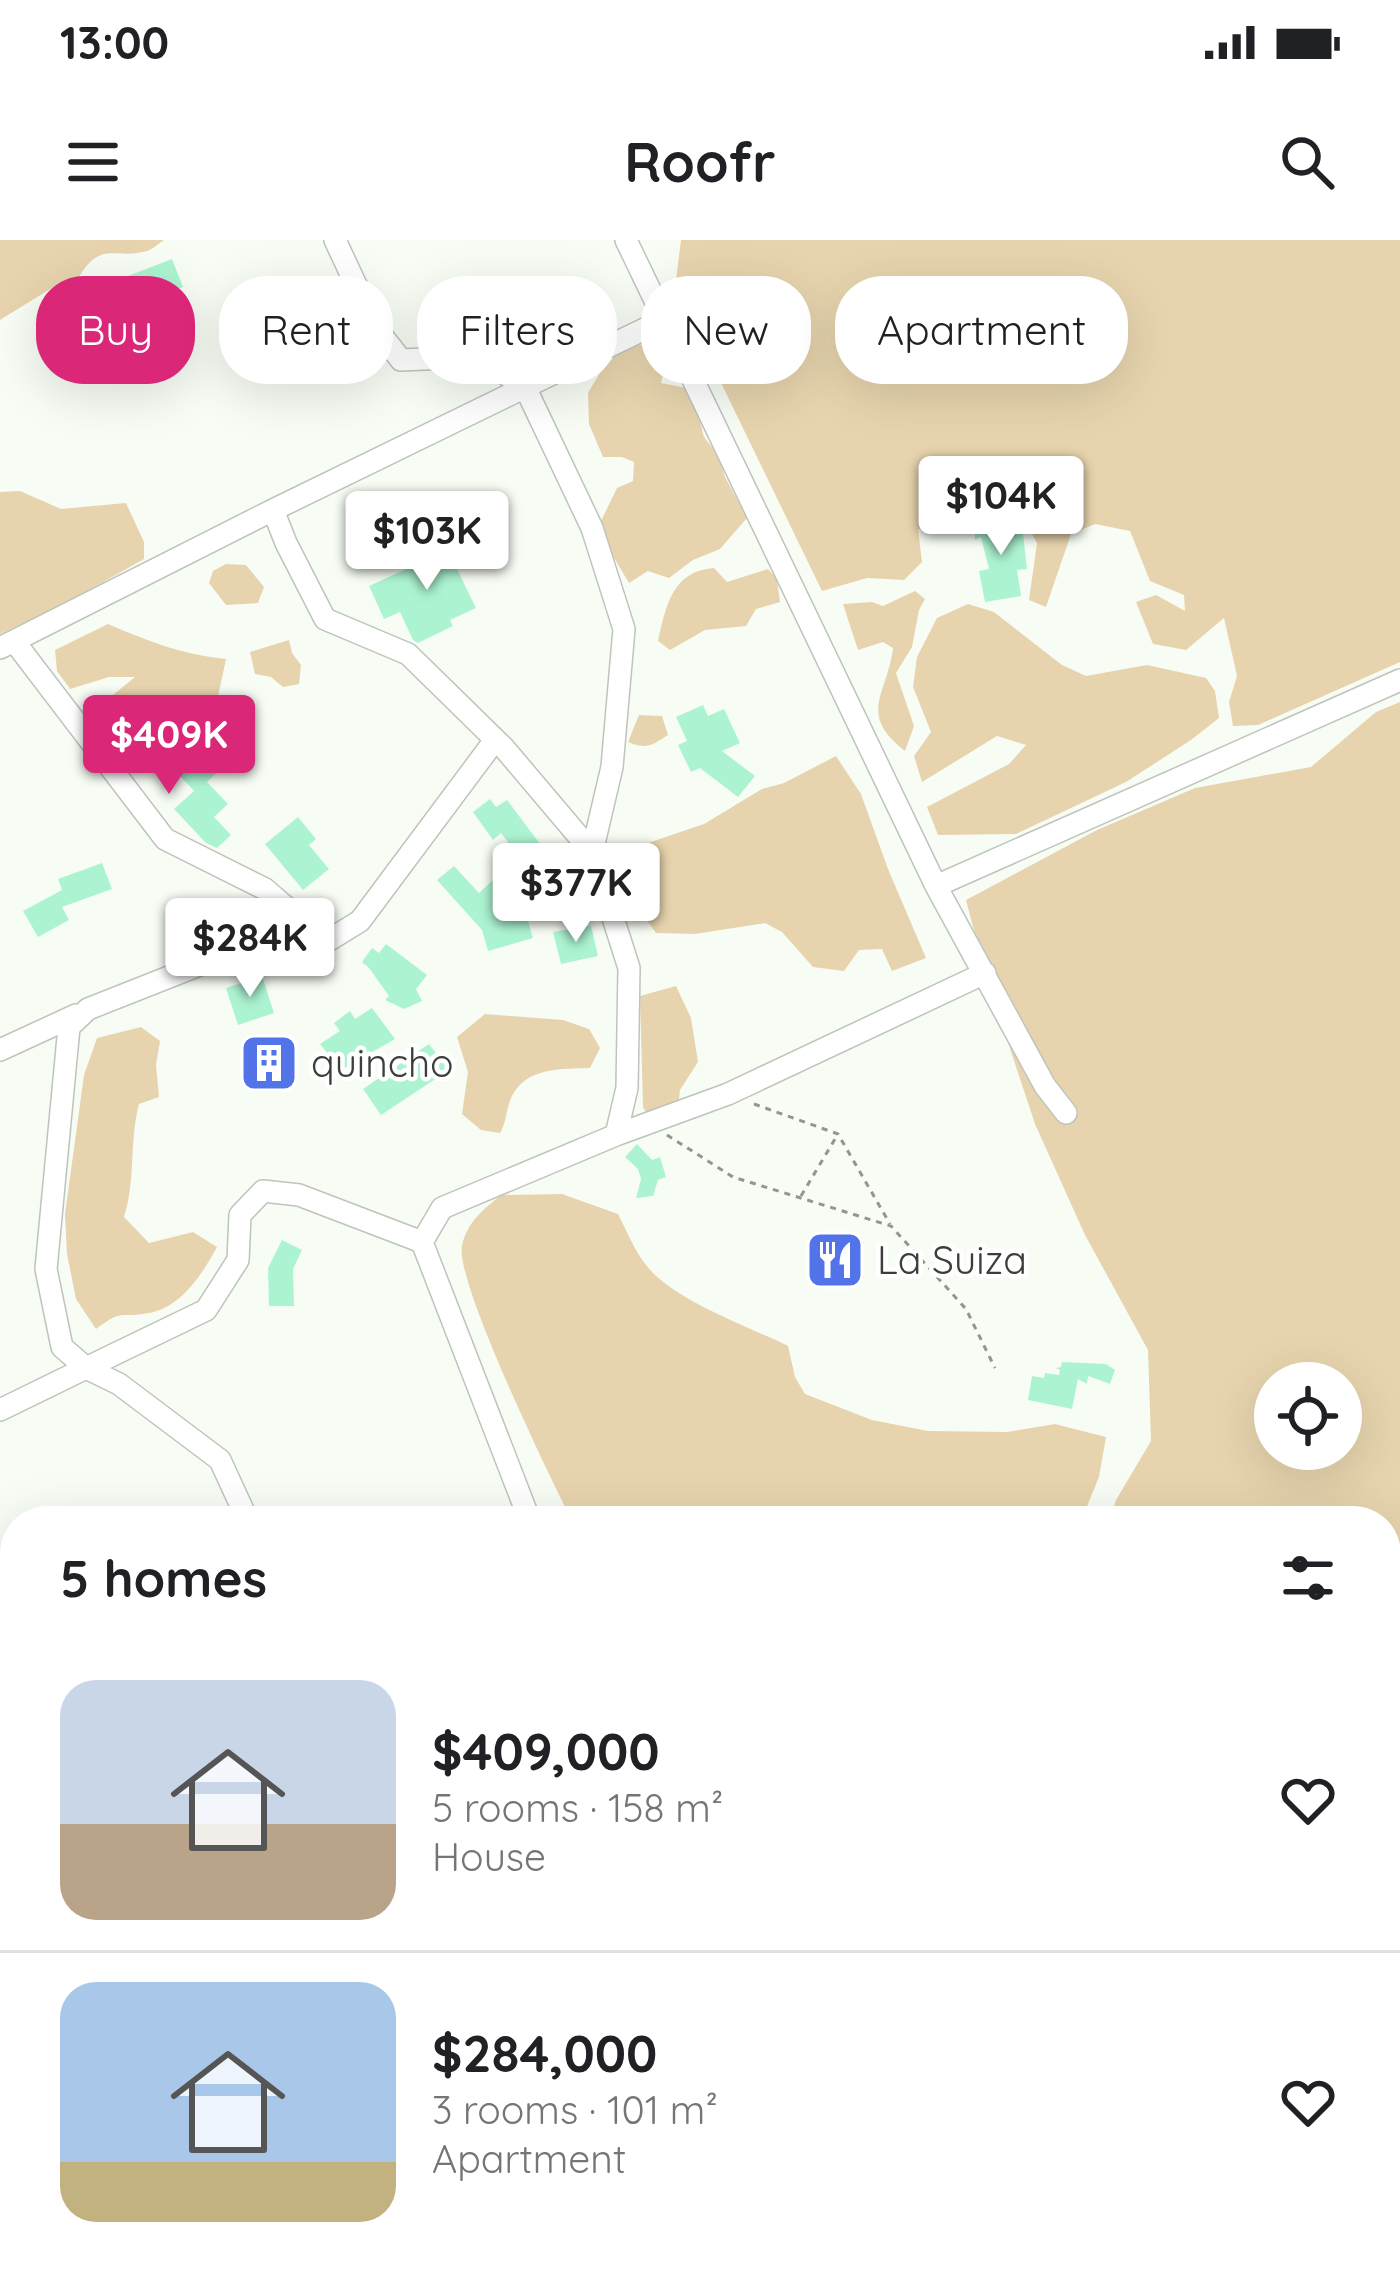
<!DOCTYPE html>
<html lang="en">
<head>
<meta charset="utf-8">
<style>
	:root { --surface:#fff; --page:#f2f2f2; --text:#202124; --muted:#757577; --line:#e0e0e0; --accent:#db2777 }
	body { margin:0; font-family:Quicksand,sans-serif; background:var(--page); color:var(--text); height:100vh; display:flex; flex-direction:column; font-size:45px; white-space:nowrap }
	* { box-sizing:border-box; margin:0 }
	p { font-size:39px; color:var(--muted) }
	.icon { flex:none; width:66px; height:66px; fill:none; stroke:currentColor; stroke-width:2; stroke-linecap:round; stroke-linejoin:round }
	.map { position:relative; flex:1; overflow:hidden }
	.sheet { position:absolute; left:0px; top:1266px; width:1401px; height:768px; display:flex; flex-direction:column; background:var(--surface); border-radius:48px 48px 0 0; box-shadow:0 12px 48px #0002 }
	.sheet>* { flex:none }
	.guide { position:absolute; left:36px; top:36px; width:1329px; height:108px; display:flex; gap:24px }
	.fabs { position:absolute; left:1254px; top:1122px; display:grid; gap:24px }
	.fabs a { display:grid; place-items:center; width:108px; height:108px; border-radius:50%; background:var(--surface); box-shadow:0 12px 48px #0002; font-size:60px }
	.price { position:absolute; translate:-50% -102px; padding:0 27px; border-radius:12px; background:#fff; color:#222; font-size:39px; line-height:78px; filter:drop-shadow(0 3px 6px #0008) }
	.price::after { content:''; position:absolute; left:50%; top:72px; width:36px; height:27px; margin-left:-18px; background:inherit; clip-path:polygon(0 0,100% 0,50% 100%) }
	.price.current { background:var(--accent); color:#fff }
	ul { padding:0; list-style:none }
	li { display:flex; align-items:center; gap:36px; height:300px; padding:0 60px }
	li+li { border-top:3px solid var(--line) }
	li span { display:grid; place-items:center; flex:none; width:336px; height:240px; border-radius:36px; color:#555 }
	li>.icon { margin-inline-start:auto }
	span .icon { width:144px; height:144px; fill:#fffc; stroke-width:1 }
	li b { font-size:51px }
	h2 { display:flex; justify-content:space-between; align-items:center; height:144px; padding:0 60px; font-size:51px }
	.pill { padding:0 42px; border-radius:48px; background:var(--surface); box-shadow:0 12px 48px #0002; font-size:42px; line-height:108px }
	.pill.current { background:var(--accent); color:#fff }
	.status { display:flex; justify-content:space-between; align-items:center; height:84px; padding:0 60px; background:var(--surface); direction:ltr }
	.status svg { height:33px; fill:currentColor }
	header { display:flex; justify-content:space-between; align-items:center; height:156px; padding:0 60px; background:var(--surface); font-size:54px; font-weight:800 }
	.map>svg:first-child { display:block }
	.green { fill:#e7d4ae; fill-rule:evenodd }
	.building { fill:#acf4d1 }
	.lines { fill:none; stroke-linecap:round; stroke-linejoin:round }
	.street-casing { stroke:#bec4bc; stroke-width:24 }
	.secondary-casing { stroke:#bec4bc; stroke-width:33 }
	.path { stroke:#919690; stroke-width:3; stroke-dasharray:6 6; stroke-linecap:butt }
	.street { stroke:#fff; stroke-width:21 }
	.secondary { stroke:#fff; stroke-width:30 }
	.labels { text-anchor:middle; stroke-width:9; stroke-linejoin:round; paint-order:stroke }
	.poi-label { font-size:39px; fill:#3b3e3b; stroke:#fff; text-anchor:start }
</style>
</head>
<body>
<div class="status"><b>13:00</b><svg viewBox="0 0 49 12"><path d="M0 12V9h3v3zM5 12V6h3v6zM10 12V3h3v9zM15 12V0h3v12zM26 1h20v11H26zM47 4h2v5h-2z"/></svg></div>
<header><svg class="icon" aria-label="menu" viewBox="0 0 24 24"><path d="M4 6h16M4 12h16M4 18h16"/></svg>Roofr<svg class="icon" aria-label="search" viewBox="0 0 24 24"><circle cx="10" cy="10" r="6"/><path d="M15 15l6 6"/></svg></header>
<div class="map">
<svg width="1400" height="2034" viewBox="0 0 1400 2034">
	<rect width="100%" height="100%" fill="#f7fdf4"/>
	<path class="green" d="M0 0H164C161 2 150 11 147 11 114 20 101 0 79 37L55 46 0 80Z
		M681 0H1400V422L1258 485 1233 486 1229 462 1237 436 1224 378 1186 410 1153 404 1136 362 1156 355 1185 371 1184 355 1150 341 1130 291 1095 284 1071 294 1046 367 1029 360 1037 303 1020 273 918 289 922 322 904 340 867 338 822 351 675 48Z
		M657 99 668 111 661 143 692 149 704 197 719 216 725 237 747 278 720 309 693 320 669 338 648 331 629 343 608 308 600 283 617 248 633 241 634 222 622 217H603L589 184 588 153 601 131 619 112Z
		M20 251 61 269 126 263 144 302V319L59 367 0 394V252Z
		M226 324 246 325 264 347 258 363 226 365 209 343 213 331Z
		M714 328 727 342 768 329 777 339 780 362 756 369 746 386 705 390 670 410 658 401C666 366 672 331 714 328Z
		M915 351 925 359 919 370 912 407 896 433 914 486 905 511C857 473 887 456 893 408L883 402 858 410 843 364 872 362 883 366Z
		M968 364 994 372 1062 425 1086 436 1147 425 1206 438 1215 451 1219 478 1191 500 1126 542 1016 594 938 595 927 567 1009 524 1026 505 997 496 922 542 914 516 931 492 913 447 917 417 937 378Z
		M108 384C147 401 184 415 226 419L217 461 157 507 120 519 105 492 97 468 135 437H109L70 449 57 431 55 410Z
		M289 400 292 413 301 425 299 444 283 447 271 437 255 434 250 412Z
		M1400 462V1393L1386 1396V1281H1109L1116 1260 1151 1201 1148 1110 1085 995 1035 884 985 733 966 660 1097 590 1195 548 1311 527 1376 472ZM1275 1143H1341V1209H1275Z
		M639 475 662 476 668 495C653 505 646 510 628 502Z
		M836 516 861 554 888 629 926 718 892 731 882 709 859 710 844 731 813 727 782 692 765 683 695 694 656 693 632 660 624 626 636 607 704 584 762 549 784 543Z
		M676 746 691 778 698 822 680 850 677 876 648 877 643 867 640 756Z
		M485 774 563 780 589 789 600 808 590 828C561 829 527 827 512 856 506 868 507 881 500 893L481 890 462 874 468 832 457 797Z
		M141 787 160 801 156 825 159 857 139 864C129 902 136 940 124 977L149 1003 193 992 217 1007C202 1034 182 1067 149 1073 119 1079 125 1067 96 1089L76 1059 67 1014 65 974 84 835 97 798Z
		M562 954 618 974C627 991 634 1010 646 1025 673 1060 747 1086 788 1106L795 1137 805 1154 872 1180 928 1191 1007 1192 1055 1184 1106 1197 1099 1237 1081 1281H572C551 1239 454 1040 462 1005 468 981 483 970 501 955Z"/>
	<path class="building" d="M172 19 183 47 154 58 144 76 109 86 84 53Z
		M1017 275 1014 278 1017 293 1023 294 1027 329 1017 330 1021 356 985 362 979 331 989 329 981 297 975 300 974 282Z
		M453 296 466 322 456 327 476 368 450 380 453 386 418 403 413 400 400 372 384 379 369 346 439 314 435 305Z
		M703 465 708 476 724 469 740 503 722 511 755 536 738 557 700 528 691 532 678 505 687 501 676 477Z
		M197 500 222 527 207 542 228 564 214 577 231 595 217 608 206 603 174 569 194 551 170 525Z
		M490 559 496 567 507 560 549 616 538 625 525 607 518 615 501 593 493 600 473 572Z
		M298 577 316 599 309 605 329 629 303 650 265 604Z
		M102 623 112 649 62 667 69 680 38 697 23 671 62 650 58 639Z
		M454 626 479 653 493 640 505 652 514 644 529 660 517 669 528 681 533 698 488 711 482 690 437 640Z
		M591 686 598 716 561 724 553 692Z
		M386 704 427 735 416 749 422 761 404 769 385 760 389 756 369 728 362 722 372 708 379 713Z
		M262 736 274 773 238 785 226 748Z
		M372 768 395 799 341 830 320 804 340 791 334 783 350 771 355 779Z
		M429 804 449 830 381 875 363 849Z
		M637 904 652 920 660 917 666 937 658 940 653 956 636 958 641 939 638 929 625 917Z
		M282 1000 302 1010 293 1029 294 1066H269L268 1028Z
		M1062 1122 1106 1124 1115 1130 1110 1144 1088 1136 1087 1144 1078 1139 1072 1169 1028 1160 1032 1136 1044 1138 1045 1133 1059 1135 1060 1130 1056 1128 1061 1127Z
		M1386 1390 1400 1420V1465L1386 1471Z"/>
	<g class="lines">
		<g class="street-casing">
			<path id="street" d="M335 0 376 88 401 120 447 118 485 121 525 147 592 288 624 389 612 527 592 612
				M626 0 936 646 1045 846 1066 873
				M273 270 286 303 325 379 408 414 504 508 592 612 629 728 627 848 616 895 442 968 422 1002 530 1281
				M14 401 165 599 265 649 326 702
				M0 408 273 270 665 79
				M936 646 1400 440
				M0 810 76 775
				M616 895 728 854 985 733
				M422 1002 299 955 263 951 240 975 238 1020 206 1070 86 1128 62 1107 46 1029 69 787 88 769 212 720 326 702 360 681 495 500
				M0 1170 86 1128 119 1144 220 1220 248 1281
				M0 1335 15 1353"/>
		</g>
		<g class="secondary-casing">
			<path id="secondary" d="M0 1772 15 1762
				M1386 1791 1400 1805"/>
		</g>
		<path class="path" d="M754 864 838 894 890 984
			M667 895 733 937 891 986 966 1069 995 1128
			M801 956 838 894
			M666 2019 673 2034
			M166 2034 172 2019
			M436 2034 440 2019"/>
		<use href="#street" class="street"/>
		<use href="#secondary" class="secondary"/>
	</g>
	<defs>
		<g id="building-square" transform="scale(3)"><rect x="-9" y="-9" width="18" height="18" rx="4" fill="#5374e9" stroke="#fff"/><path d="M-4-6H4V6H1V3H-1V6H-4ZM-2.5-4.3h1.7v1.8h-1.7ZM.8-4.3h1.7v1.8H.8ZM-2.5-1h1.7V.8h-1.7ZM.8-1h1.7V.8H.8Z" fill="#fff"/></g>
		<g id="restaurant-square" transform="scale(3)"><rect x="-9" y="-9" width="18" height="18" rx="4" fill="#5374e9" stroke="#fff"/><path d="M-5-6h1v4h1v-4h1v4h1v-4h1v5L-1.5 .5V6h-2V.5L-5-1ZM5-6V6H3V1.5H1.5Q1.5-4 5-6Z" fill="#fff"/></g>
	</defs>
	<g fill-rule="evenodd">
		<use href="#building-square" x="269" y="823"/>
		<use href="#restaurant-square" x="835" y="1020"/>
	</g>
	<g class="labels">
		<g class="poi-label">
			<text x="311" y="837">quincho</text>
			<text x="877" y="1034">La Suiza</text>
		</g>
	</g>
</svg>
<div class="fabs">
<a><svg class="icon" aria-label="locate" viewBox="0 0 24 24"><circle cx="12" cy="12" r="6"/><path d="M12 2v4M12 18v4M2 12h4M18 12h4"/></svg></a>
</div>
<b class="price" style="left:1001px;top:318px">$104K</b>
<b class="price" style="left:427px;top:353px">$103K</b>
<b class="price current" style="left:169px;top:557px">$409K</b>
<b class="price" style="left:576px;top:705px">$377K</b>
<b class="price" style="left:250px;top:760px">$284K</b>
<div class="guide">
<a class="pill current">Buy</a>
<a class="pill">Rent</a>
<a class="pill">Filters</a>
<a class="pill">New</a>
<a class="pill">Apartment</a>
</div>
<section class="sheet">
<h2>5 homes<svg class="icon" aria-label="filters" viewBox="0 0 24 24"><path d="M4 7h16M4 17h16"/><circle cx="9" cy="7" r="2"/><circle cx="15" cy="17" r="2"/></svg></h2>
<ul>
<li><span style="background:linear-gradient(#c9d6e8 60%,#b9a48a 0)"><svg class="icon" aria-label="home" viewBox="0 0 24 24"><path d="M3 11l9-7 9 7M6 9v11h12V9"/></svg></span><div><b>$409,000</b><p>5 rooms · 158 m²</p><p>House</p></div><svg class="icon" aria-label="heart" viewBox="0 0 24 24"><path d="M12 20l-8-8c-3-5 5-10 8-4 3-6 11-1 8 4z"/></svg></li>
<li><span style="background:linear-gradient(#a9c7e8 75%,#c2b280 0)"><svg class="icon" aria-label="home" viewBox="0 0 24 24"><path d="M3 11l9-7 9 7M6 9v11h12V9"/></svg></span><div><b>$284,000</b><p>3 rooms · 101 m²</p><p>Apartment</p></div><svg class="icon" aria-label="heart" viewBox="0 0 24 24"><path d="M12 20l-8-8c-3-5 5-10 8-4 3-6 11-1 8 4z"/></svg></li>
</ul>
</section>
</div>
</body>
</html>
